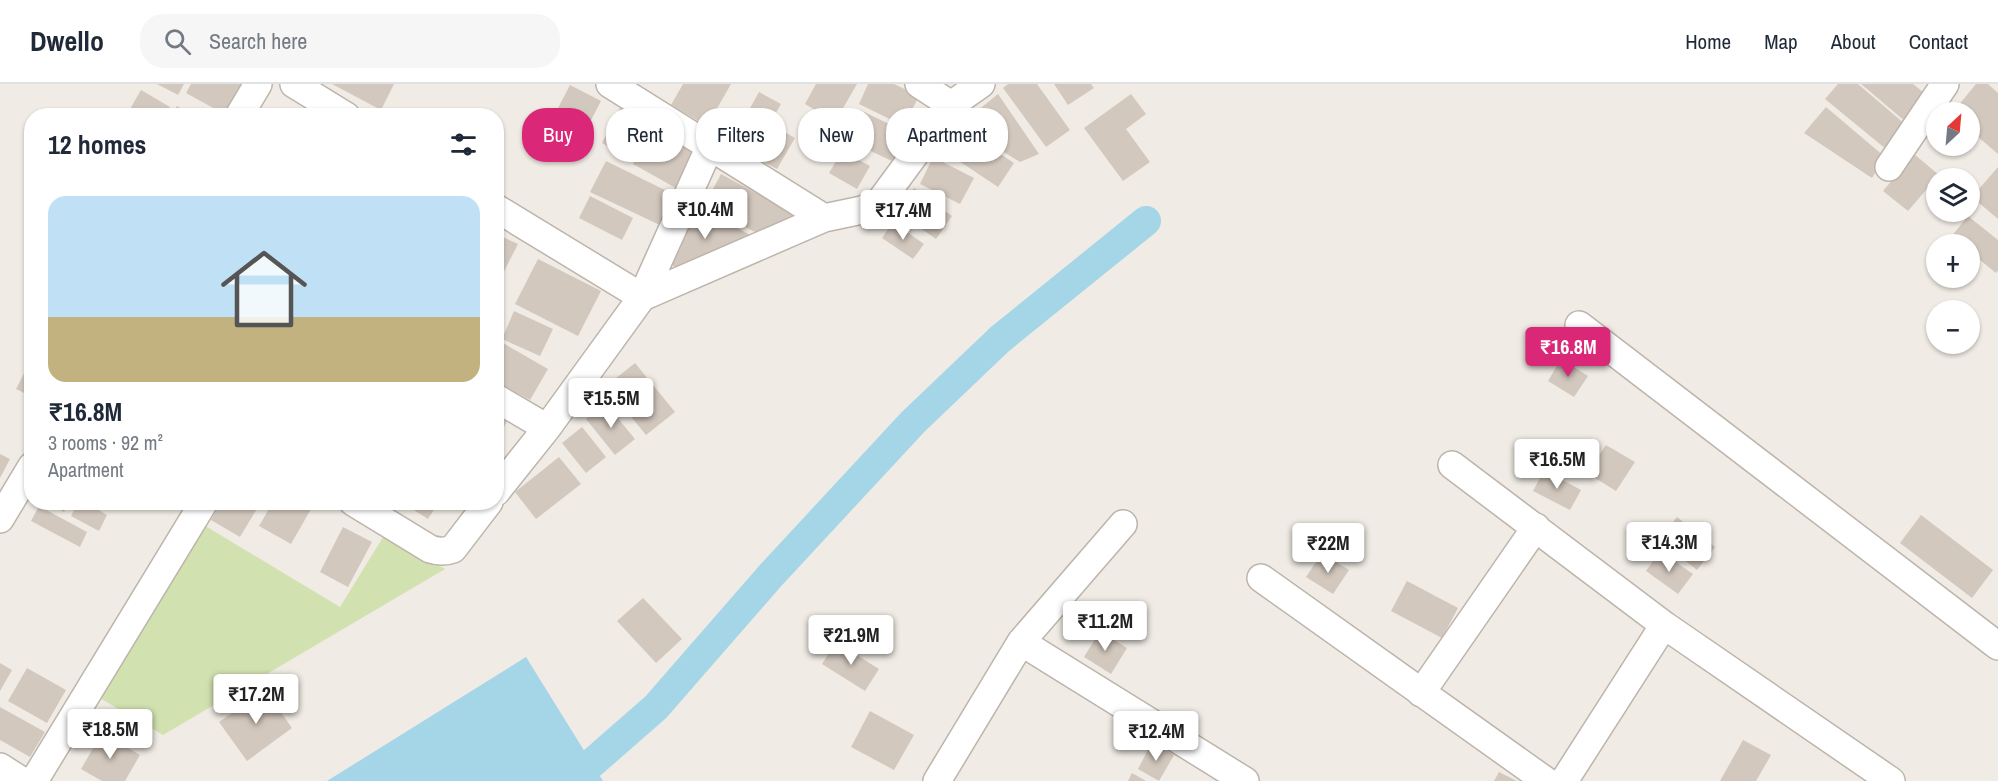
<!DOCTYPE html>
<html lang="en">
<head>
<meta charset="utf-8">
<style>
	:root { --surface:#fff; --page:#f6f6f7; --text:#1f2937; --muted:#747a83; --line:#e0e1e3; --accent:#db2777 }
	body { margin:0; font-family:"Archivo Narrow",sans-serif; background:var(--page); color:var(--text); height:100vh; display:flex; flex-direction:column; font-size:22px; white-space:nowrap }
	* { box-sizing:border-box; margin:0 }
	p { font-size:20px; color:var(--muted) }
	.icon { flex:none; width:33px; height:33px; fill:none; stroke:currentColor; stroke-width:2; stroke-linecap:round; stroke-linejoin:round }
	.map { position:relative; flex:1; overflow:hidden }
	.drawer { position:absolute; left:24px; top:24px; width:480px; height:402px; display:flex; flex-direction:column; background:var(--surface); border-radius:24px; box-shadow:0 2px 4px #0004 }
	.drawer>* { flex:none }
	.top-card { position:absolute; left:522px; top:24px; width:570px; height:54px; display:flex; gap:12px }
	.needle { width:39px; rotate:26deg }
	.controls { position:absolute; left:1926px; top:18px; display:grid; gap:12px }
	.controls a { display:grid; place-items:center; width:54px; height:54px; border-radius:50%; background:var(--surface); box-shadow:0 2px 4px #0004; font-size:30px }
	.price { position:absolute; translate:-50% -51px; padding:0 14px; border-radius:6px; background:#fff; color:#222; font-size:20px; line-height:39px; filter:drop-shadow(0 2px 3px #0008) }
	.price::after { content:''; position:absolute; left:50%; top:36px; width:18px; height:14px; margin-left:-9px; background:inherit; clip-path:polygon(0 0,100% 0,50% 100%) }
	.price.active { background:var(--accent); color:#fff }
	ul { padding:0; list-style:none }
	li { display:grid; align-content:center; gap:12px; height:318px; padding:0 24px }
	li span { display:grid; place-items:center; height:186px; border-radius:18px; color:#555 }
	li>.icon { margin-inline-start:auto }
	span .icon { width:108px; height:108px; fill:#fffc; stroke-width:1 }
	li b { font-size:26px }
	h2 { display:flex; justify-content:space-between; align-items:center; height:72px; padding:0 24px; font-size:26px }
	.pill { padding:0 21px; border-radius:24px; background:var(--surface); box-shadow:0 2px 4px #0004; font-size:21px; line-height:54px }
	.pill.active { background:var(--accent); color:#fff }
	header { display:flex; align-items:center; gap:36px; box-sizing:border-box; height:84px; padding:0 30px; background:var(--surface); border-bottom:2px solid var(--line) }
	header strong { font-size:28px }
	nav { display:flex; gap:33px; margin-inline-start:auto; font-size:21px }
	.search { width:420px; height:54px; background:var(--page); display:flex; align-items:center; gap:15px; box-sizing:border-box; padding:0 21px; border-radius:24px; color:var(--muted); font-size:22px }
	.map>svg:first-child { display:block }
	.green { fill:#d2e1b0 }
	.water { fill:#a5d6e8 }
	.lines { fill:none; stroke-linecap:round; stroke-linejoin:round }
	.canal { stroke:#a5d6e8; stroke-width:30 }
	.building { fill:#d3c8be }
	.minor-casing { stroke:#bdb4ab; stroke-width:30 }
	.minor { stroke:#fff; stroke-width:27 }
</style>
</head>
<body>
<header>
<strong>Dwello</strong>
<div class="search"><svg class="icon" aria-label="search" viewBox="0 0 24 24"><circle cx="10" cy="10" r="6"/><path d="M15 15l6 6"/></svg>Search here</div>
<nav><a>Home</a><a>Map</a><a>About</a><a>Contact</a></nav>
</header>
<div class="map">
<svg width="1998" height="697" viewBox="0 0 1998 697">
	<rect width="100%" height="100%" fill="#f0ebe4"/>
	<path class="green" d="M202 440 340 523 385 450 445 485 163 651 98 613Z"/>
	<path class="water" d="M526 573 603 697H327Z"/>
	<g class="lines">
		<path class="canal" d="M592 679 656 623 771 491 913 338 1000 255 1146 137"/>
	</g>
	<path class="building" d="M157 0H184L178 11Z
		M191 0H243L226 31 186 9Z
		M332 0H394L381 26Z
		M683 0H731L707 42 671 21Z
		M816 0H857L835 38 805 20Z
		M868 0H894L919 12 904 42 859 20Z
		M1008 0H1037L1070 46 1046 63 1003 4Z
		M1054 0H1091L1094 4 1068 21Z
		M1838 0H1858L1906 41 1886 65 1825 15Z
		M1861 0H1913L1928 12 1906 38Z
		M1976 0H1988L1998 9V70L1970 46V28H1953Z
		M570 1 601 17 577 63 546 47Z
		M141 6 170 23 165 32H126Z
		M759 8 781 20 753 70 731 58Z
		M998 10 1039 70 1020 78 960 41Z
		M1131 10 1146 30 1126 45 1150 78 1123 97 1084 44Z
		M622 20 650 35 629 74 602 59Z
		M177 22 193 32H171Z
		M1826 23 1885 73 1872 94 1804 49Z
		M860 26 914 52 900 81 846 55Z
		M956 41 1014 79 998 103 941 65Z
		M774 42 795 54 777 85 756 74Z
		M652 46 702 73 683 108 633 80Z
		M842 67 870 82 857 105 829 89Z
		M1914 70 1939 91 1908 127 1883 107Z
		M933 73 974 94 960 120 920 100Z
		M606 77 677 112 662 142 590 108Z
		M1998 83V135L1972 113Z
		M721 90 796 131 757 149 704 122Z
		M914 104 952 132 936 155 897 128Z
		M590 112 633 134 622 156 579 134Z
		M695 122 754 153 684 189 669 179Z
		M1968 132 1998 156V186L1996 189 1970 168V160H1961L1951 153Z
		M893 138 924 160 913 175 882 154Z
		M496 150 518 160 496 203Z
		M538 175 601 207 578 252 515 220Z
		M514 227 553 245 540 272 502 255Z
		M496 255 548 285 530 316 496 298Z
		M32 274V313L16 305Z
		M1561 275 1588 292 1574 313 1548 297Z
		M635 279 675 328 646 351 606 302Z
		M606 320 635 355 615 371 586 335Z
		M496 329 508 335 496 359Z
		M582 343 606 373 586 389 562 359Z
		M1606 361 1635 378 1616 407 1587 389Z
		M0 370 10 375 0 394Z
		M559 373 581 400 536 435 515 408Z
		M1544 386 1581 406 1570 426 1533 407Z
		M47 418H70L64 428Z
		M78 418H85L107 431 99 447 71 432Z
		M221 418H261L240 453 211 436Z
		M273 418H300L311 425 291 460 259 442Z
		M407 418H439L428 435 406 421Z
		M39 422 87 448 80 463 31 437Z
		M1921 431 1993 486 1972 514 1900 459Z
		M1677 433 1715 463 1697 486 1659 456Z
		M343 443 372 458 348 503 320 488Z
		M1660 467 1693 490 1678 510 1646 487Z
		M1322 469 1349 486 1333 510 1306 493Z
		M1407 497 1458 524 1442 554 1391 527Z
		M643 514 682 555 656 579 617 537Z
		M1100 547 1127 564 1111 590 1084 573Z
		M836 558 879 585 865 607 822 580Z
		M0 579 12 586 0 607Z
		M27 584 66 606 47 639 8 617Z
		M265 606 292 644 247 677 219 638Z
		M0 623 45 648 30 673 0 656Z
		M870 627 914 651 894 686 851 663Z
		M102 649 140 671 125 697H102L81 685Z
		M1743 656 1771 671 1756 697H1720Z
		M1152 658 1174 671 1159 697 1138 685Z
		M1499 688 1517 697H1494Z
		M1132 689 1146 697H1128Z"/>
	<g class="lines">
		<g class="minor-casing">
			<path id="minor" d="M294 0 346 32
				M610 0 824 134
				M919 0 951 21
				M239 32 258 0
				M1889 83 1945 0
				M496 124 642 213 710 62
				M1579 241 1998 562
				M496 314 547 344
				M1452 381 1664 541 1891 697
				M496 408 547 344 642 213 824 134 862 126 879 119 951 21 981 0
				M353 418 430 465C439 468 445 468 453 465L489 418
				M0 435 32 382
				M1261 494 1546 697
				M1021 558 1245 697
				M1421 609 1536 443
				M0 683 22 697
				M34 697 204 418
				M937 697 1021 558 1123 440
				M1564 697 1664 541"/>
		</g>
		<use href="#minor" class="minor"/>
	</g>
</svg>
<div class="controls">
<a><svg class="needle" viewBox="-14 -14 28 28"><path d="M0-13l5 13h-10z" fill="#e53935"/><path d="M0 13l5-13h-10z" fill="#747a83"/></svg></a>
<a><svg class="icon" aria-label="layers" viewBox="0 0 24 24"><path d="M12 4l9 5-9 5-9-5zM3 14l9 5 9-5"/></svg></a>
<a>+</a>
<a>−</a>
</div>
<b class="price" style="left:705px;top:156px">₹10.4M</b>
<b class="price" style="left:903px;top:157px">₹17.4M</b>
<b class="price active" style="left:1568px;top:294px">₹16.8M</b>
<b class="price" style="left:611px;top:345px">₹15.5M</b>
<b class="price" style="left:1557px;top:406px">₹16.5M</b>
<b class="price" style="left:1669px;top:489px">₹14.3M</b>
<b class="price" style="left:1328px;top:490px">₹22M</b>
<b class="price" style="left:1105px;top:568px">₹11.2M</b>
<b class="price" style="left:851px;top:582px">₹21.9M</b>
<b class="price" style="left:256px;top:641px">₹17.2M</b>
<b class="price" style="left:110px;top:676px">₹18.5M</b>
<b class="price" style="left:1156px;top:678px">₹12.4M</b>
<div class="top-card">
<a class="pill active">Buy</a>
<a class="pill">Rent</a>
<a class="pill">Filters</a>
<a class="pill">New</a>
<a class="pill">Apartment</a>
</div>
<section class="drawer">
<h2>12 homes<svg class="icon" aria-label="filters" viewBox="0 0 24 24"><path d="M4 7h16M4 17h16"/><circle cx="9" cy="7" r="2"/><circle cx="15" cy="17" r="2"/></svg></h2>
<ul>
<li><span style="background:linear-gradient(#bfe0f5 65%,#c2b280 0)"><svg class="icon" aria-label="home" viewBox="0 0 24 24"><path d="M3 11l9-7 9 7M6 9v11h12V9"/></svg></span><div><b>₹16.8M</b><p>3 rooms · 92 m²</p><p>Apartment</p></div></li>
</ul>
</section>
</div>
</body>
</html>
